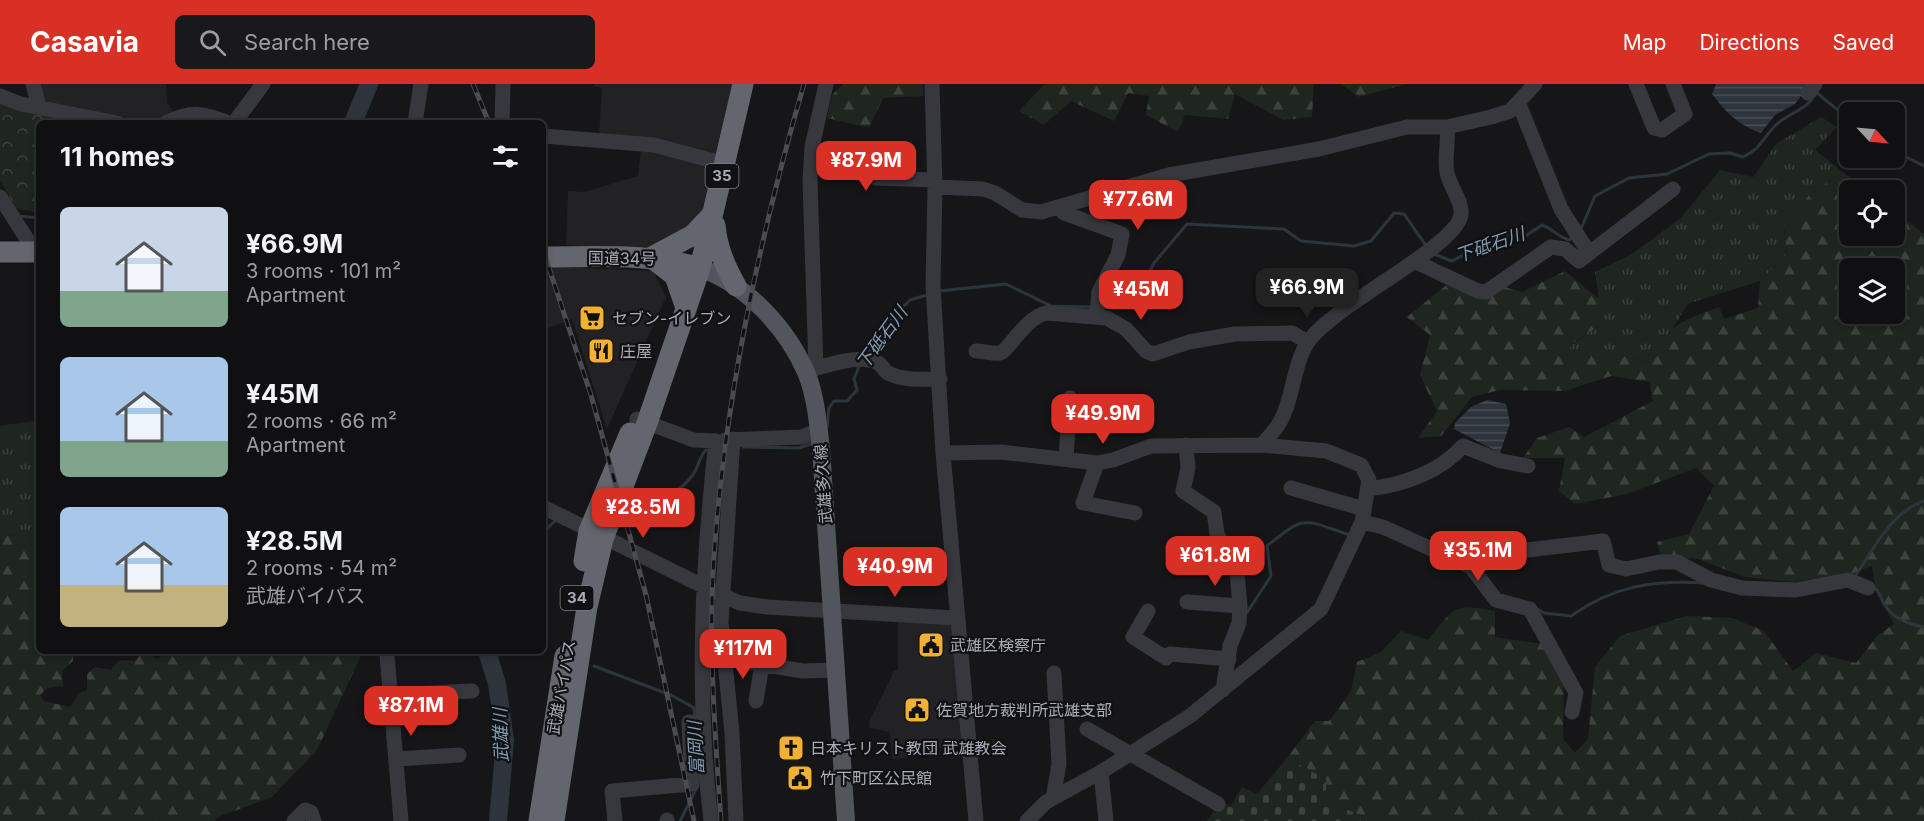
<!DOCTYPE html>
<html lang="en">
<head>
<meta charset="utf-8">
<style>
	:root { --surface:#101012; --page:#19191b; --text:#f1f3f6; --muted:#9c9d9f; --line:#303032; --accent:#d93025 }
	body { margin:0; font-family:Inter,"Noto Sans JP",sans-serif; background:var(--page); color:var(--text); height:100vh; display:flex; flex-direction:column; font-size:22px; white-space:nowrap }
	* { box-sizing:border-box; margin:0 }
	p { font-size:20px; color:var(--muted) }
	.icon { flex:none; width:33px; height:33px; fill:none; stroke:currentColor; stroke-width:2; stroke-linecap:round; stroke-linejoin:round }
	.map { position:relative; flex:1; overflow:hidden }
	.side { position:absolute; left:36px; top:36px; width:510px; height:534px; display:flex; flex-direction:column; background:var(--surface); border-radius:9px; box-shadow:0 3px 9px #0003,0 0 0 2px var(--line) }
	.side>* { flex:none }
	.needle { width:39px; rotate:116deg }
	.buttons { position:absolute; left:1839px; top:18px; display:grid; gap:12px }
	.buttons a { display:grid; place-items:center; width:66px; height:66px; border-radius:9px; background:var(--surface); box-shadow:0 3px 9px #0003,0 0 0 2px var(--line); font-size:30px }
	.price { position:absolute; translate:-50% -51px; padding:0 14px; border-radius:12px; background:var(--accent); color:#fff; font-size:20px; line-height:39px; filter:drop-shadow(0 2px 3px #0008) }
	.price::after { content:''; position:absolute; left:50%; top:36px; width:18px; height:14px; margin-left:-9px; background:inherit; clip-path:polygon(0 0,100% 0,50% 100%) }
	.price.current { background:#222; color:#fff }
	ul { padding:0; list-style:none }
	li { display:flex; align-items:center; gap:18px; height:150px; padding:0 24px }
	li span { display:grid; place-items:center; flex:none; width:168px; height:120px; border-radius:9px; color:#555 }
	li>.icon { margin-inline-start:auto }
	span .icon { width:72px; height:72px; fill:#fffc; stroke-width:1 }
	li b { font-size:26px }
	h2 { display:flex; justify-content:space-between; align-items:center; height:72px; padding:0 24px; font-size:26px }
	header { display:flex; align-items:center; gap:36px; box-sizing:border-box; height:84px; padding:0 30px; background:var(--accent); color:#fff }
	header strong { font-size:28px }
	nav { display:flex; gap:33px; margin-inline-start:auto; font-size:21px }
	.search { width:420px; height:54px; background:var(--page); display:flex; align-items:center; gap:15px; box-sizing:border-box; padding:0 21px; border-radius:9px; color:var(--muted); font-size:22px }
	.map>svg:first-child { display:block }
	.built { fill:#222225 }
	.grass { fill:url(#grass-tufts) }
	.forest { fill:url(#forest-firs); fill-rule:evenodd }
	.cemetery { fill:url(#cemetery-stones) }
	.park { fill:url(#park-crowns) }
	.water { fill:url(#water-rules) }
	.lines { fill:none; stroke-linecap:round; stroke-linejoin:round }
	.stream { stroke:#2c353c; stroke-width:3 }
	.river { stroke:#2c353c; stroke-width:18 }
	.minor { stroke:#37383d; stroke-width:15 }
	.major { stroke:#53555c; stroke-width:18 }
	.highway { stroke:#63666e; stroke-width:21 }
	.rail-casing { stroke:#4a4c52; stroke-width:5 }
	.rail { stroke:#111113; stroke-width:3; stroke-dasharray:9; stroke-linecap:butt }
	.labels { text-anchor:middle; stroke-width:4.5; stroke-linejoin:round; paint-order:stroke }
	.shield { fill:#111113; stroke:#7b7e86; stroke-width:1.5 }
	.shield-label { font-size:15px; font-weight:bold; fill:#a8adb8 }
	.street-label { font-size:16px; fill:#a8adb8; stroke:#111113 }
	.poi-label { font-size:16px; fill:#a8adb8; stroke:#111113; text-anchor:start }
	.water-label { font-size:18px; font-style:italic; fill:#7f9bb3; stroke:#111113 }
</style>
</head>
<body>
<header>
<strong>Casavia</strong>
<div class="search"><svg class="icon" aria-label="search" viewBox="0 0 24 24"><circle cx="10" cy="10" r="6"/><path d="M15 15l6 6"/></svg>Search here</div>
<nav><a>Map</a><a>Directions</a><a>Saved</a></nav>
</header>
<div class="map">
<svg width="1924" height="737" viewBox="0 0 1924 737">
	<defs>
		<pattern id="grass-tufts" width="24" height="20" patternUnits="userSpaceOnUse" patternTransform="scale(1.5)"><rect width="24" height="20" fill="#1e261f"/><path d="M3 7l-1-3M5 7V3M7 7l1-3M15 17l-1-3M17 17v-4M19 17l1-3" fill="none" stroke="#3c433d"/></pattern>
		<pattern id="forest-firs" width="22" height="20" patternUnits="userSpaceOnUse" patternTransform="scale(1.5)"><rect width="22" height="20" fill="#1e261f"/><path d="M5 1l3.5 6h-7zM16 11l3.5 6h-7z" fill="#3c433d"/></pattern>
		<pattern id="cemetery-stones" width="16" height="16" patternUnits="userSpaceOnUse" patternTransform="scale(1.5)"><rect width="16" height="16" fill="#1e261f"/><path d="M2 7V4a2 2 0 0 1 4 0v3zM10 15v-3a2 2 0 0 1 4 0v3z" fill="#3c433d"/></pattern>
		<pattern id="park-crowns" width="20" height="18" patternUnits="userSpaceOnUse" patternTransform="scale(1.5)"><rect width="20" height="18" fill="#1e261f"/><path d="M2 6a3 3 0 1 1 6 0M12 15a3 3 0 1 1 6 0" fill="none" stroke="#3c433d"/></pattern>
		<pattern id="water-rules" width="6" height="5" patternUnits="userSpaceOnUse" patternTransform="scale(1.5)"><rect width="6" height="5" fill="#2c353c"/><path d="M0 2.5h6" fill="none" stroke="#485056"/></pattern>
	</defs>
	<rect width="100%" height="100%" fill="#161618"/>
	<path class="built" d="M37 0H166L167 19 175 30 159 39H131L42 19Z
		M594 0H734L717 73 599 52 602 4 594 2Z
		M641 65 715 80 704 130 671 159 640 165 566 161 568 107 584 108 638 92Z
		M543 182 653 187 666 213 607 345 572 235 543 246Z
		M898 534 947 539 951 542 966 661 916 667V673L892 675 890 648 870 644 869 638 894 587 898 586Z"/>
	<path class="grass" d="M1821 33 1837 43 1815 66 1843 88 1809 111 1784 143 1787 170 1760 197 1687 220C1677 242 1662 255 1652 278L1599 267 1574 272 1569 263 1599 242 1604 227 1599 215 1595 188 1632 170 1681 134 1720 86 1753 93 1776 60Z
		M33 337 39 338V452L0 451V342Z"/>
	<path class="forest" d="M843 0H923V12L883 14 869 44 827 34 832 11Z
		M1045 0H1314L1312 33 1283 36 1235 10 1228 35 1185 31 1178 48 1146 31 1149 12 1128 9 1114 37 1071 17 1044 41 1019 27Z
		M1341 0H1406L1359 13Z
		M1843 88 1867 106H1850V152H1894L1895 127 1924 150V737H1361L1360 731 1326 717 1325 694 1287 674 1315 637H1329L1351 607 1357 578 1381 568 1401 547 1428 556C1455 523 1452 519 1495 527V553L1551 561 1564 586 1563 655 1575 669 1588 655 1595 583 1620 552 1687 532 1732 534 1764 547 1793 587 1816 569 1856 579 1877 552 1894 540 1876 507 1872 482 1851 490 1792 498 1745 493 1698 475 1661 472 1657 458 1689 450 1714 402 1696 384 1627 410 1575 420 1559 407 1565 374H1523L1537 354 1569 343 1584 353 1653 317 1649 298 1611 292 1565 307 1500 306 1472 313 1441 352 1418 354 1437 327 1420 291 1430 251 1407 233 1449 199C1472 212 1479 222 1501 202L1522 208 1565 187 1599 215 1605 227 1599 242 1569 262 1574 272 1599 267 1651 278C1669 239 1680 238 1719 223L1724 235 1758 224 1760 197 1787 170 1784 143 1809 111ZM1850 184H1894V230H1850Z
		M0 451 39 452V567H65L73 570V577L62 587 63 602 48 604 40 611 44 617 70 623 79 609 87 606V590L95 583 111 586 119 576 134 577 143 568 158 575 167 567H363L317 666 272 713 218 733 215 737H0Z"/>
	<path class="cemetery" d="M1287 674 1326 695V717L1360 731 1361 737H1207L1220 717 1231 722 1242 703 1257 710Z"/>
	<path class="park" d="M0 18 89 39H39V129L16 124 0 97Z"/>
	<path class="water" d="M1716 0H1810L1795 20 1775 31 1761 49C1740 42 1725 28 1712 10Z
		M1487 316 1506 320 1510 339 1500 369 1454 345 1455 339 1471 323Z"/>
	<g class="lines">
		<path class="stream" d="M1817 9 1850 36
			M1894 67 1924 82
			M19 132 39 134
			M1580 147 1595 112 1629 94 1667 90 1709 70 1730 69 1743 73C1762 64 1763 53 1777 40 1789 29 1806 26 1815 11
			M1434 170 1452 177 1488 158 1507 152 1527 151 1542 141C1553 145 1558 153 1569 156L1573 153
			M939 207 1006 200 1051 222 1092 223
			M1101 223 1114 224 1137 214 1154 179 1187 140 1284 145 1301 157 1354 162 1371 157 1394 129 1404 130 1427 163
			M868 270 894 232 910 216 930 210
			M827 343 829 324 834 317H847L857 306 854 295 860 280
			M743 363 799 364 813 359
			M634 425C656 417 678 411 692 392 699 384 698 374 706 366
			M543 448 556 436
			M1856 491C1873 465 1892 428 1924 417
			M1873 502C1879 506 1880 512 1883 518 1891 534 1908 540 1924 543
			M1537 525 1544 529 1571 532C1613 502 1653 496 1704 499
			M1246 530 1271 492 1267 462C1305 431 1302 435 1347 450
			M543 563 546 564
			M594 582 673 612 694 624 695 634
			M680 737 697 703"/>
		<path class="river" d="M353 39 369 0
			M487 567 497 600 505 656 498 737"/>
		<path class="minor" d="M33 0 39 22
			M932 0 935 103 933 202 943 369 976 737
			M1636 0 1654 44 1662 46 1685 30 1673 0
			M1808 9 1815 0
			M0 12 21 20 117 39
			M1519 20 1561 125 1589 169
			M166 39C191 26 204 29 229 39
			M234 39 263 0
			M415 39 421 0
			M502 39 503 0
			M543 52 654 61 725 80
			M812 63 876 94 935 96
			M935 103 983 105 995 109 1022 126 1041 128 1169 91 1319 65 1407 43H1447L1491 33 1510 27 1535 0
			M0 113 27 155 30 168 39 172
			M1059 123 1064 129 1122 150 1118 171 1099 208 1097 231
			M1416 178 1478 207 1486 208 1551 163 1565 165 1579 177 1673 105
			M976 267C983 267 993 270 1000 269 1009 266 1025 234 1046 229L1107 234 1126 245 1146 267 1153 270 1189 258 1235 250 1292 249 1308 258
			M816 284C833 280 861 270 878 279 882 281 884 287 888 289 904 297 923 295 940 295
			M807 290 816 284 810 97 812 63 826 0
			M637 335 694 356 716 357C702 483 696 610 711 737
			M733 355 721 538 732 649 736 737
			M725 356 802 353 819 346
			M1186 361 1188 384 1183 407 1214 428 1217 450 1237 488 1240 522 1239 539 1230 562 1223 606
			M1262 361C1268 353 1277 345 1281 336 1294 312 1293 281 1308 258 1333 221 1456 163 1461 131 1463 117 1449 102 1447 88 1444 74 1449 58 1447 43
			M943 369 1001 368 1097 379 1113 376 1151 362 1262 361 1326 367 1361 381 1369 396 1362 438 1321 525 1190 632 1101 688 1046 718 1027 737
			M1066 374 1070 314
			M1097 379 1083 419 1135 429
			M1291 404 1364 425
			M1368 405C1403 401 1440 388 1463 362L1501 377 1528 382
			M543 423 721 511 740 519 767 523 956 534
			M1362 438 1383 443 1471 483 1519 467 1603 457 1609 481 1626 485 1659 478H1677L1711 496 1742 504 1796 506 1848 496 1868 504
			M1471 483 1496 516 1530 525 1576 609 1572 628
			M1187 518 1240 522
			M1148 527 1133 553 1166 574 1170 570 1229 575
			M387 571 401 737
			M753 579 803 587 836 586
			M391 611 472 607
			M756 617 762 580
			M1087 645 1218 720
			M396 675 459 671
			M1101 688 1106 737
			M1053 714 1059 680 1054 589
			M667 736V737
			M294 737 305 726 311 728 314 737
			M615 737 612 707 692 700 689 638 703 639"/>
		<path class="major" d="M700 184C747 201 786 243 806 288 816 312 818 340 821 365L846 737"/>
		<path class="highway" d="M715 141C717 164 725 182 736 202
			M0 168H39
			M543 173C596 173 649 169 700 184
			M652 173 693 151 711 132
			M653 175 675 192 686 224
			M584 477 589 447 630 349
			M539 737 565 572
			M554 737 587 523 603 455 647 339 700 184 743 0"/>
		<g class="rail-casing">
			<path id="rail" d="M473 0 489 39
				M543 166 591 311 646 511 694 737
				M721 737C715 650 708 561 714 473 725 312 759 155 804 0"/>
		</g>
		<use href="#rail" class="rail"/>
	</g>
	<defs>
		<g id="supermarket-square" transform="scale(1.35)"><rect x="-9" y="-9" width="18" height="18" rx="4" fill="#f2b134" stroke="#111113"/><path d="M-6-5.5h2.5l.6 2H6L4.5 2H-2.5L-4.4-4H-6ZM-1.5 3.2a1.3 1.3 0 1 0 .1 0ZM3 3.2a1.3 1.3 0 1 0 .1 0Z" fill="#111"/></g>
		<g id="restaurant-square" transform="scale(1.35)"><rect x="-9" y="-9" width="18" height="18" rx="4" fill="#f2b134" stroke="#111113"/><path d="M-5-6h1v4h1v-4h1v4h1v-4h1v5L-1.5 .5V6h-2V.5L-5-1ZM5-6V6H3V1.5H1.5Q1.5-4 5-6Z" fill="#111"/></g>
		<g id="civic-square" transform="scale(1.35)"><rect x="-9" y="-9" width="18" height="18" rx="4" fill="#f2b134" stroke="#111113"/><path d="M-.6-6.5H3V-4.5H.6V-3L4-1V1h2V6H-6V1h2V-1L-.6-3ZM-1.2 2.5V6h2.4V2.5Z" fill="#111"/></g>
		<g id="church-square" transform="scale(1.35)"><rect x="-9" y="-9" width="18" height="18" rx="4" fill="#f2b134" stroke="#111113"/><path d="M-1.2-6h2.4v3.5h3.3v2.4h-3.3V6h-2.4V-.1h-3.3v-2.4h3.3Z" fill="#111"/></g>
	</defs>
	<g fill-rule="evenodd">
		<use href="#supermarket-square" x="592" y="234"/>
		<use href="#restaurant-square" x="601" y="267"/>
		<use href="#civic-square" x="931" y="561"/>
		<use href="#civic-square" x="917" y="626"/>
		<use href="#church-square" x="791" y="664"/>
		<use href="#civic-square" x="800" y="694"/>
	</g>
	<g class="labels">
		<g class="shield">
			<rect x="705.5" y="80" width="33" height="24" rx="4.5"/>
			<rect x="560.5" y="502" width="33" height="24" rx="4.5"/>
		</g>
		<g class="shield-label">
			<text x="722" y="97">35</text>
			<text x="577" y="519">34</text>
		</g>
		<g class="street-label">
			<text transform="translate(622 174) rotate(1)" y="6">国道34号</text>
			<text transform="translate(823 400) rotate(-94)" y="6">武雄多久線</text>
			<text transform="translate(561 603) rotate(-80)" y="6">武雄バイパス</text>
		</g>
		<g class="poi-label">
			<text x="612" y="240">セブン-イレブン</text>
			<text x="620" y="273">庄屋</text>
			<text x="950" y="567">武雄区検察庁</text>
			<text x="936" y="632">佐賀地方裁判所武雄支部</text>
			<text x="810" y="670">日本キリスト教団 武雄教会</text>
			<text x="820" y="700">竹下町区公民館</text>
		</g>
		<g class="water-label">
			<text transform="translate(1490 161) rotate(-19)" y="6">下砥石川</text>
			<text transform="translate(882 254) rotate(-54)" y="6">下砥石川</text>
			<text transform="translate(501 651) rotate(-92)" y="6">武雄川</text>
			<text transform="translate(696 664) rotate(-93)" y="6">富岡川</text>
		</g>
	</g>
</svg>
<div class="buttons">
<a><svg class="needle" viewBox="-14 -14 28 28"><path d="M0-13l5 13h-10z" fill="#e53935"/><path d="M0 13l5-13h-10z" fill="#9c9d9f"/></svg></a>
<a><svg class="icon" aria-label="locate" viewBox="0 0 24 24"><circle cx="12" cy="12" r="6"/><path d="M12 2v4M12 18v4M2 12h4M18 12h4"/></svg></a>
<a><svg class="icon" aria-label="layers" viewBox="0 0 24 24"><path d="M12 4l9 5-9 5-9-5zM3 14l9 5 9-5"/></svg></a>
</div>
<b class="price" style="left:866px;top:108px">¥87.9M</b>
<b class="price" style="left:1138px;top:147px">¥77.6M</b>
<b class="price current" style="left:1307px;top:235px">¥66.9M</b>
<b class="price" style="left:1141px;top:237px">¥45M</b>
<b class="price" style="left:1103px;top:361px">¥49.9M</b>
<b class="price" style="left:643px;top:455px">¥28.5M</b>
<b class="price" style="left:1478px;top:498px">¥35.1M</b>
<b class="price" style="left:1215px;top:503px">¥61.8M</b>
<b class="price" style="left:895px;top:514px">¥40.9M</b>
<b class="price" style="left:743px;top:596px">¥117M</b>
<b class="price" style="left:411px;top:653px">¥87.1M</b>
<section class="side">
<h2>11 homes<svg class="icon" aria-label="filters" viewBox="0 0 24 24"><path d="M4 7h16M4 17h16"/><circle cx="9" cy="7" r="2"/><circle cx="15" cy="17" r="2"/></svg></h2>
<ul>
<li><span style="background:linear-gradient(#c9d6e8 70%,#7fa58c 0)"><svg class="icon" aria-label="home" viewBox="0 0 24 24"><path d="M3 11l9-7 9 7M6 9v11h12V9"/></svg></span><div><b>¥66.9M</b><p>3 rooms · 101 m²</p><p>Apartment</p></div></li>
<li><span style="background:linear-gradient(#a9c7e8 70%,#7fa58c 0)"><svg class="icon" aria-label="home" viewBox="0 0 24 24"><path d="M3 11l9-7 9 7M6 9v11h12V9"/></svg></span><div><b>¥45M</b><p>2 rooms · 66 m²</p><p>Apartment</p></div></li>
<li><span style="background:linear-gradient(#a9c7e8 65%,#c2b280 0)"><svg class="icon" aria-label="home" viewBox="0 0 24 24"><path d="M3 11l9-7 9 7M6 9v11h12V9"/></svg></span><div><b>¥28.5M</b><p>2 rooms · 54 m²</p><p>武雄バイパス</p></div></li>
</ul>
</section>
</div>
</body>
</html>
